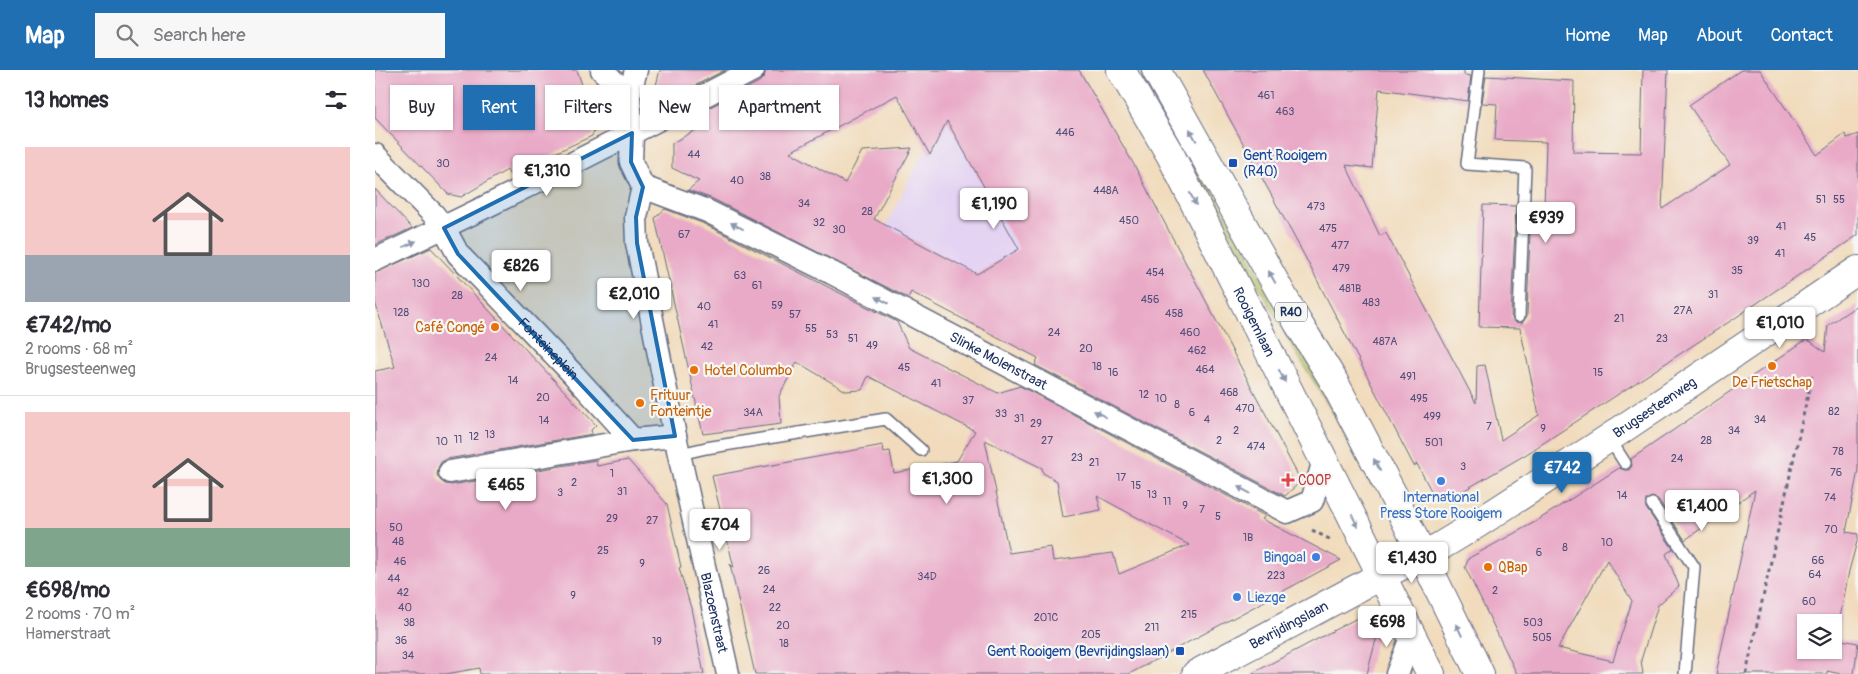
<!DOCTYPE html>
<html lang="en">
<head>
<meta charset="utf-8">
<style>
	:root { --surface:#fff; --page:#f7f7f7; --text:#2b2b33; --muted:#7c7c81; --line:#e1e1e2; --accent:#1f6fb2 }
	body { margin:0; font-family:Pangolin,sans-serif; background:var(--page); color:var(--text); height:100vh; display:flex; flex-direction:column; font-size:19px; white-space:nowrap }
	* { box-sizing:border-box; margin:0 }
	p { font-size:16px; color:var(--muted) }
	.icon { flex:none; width:28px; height:28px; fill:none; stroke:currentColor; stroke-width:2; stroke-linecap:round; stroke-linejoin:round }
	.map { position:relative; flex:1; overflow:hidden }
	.sheet { display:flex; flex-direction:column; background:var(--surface); width:375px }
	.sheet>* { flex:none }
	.banner { position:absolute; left:15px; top:15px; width:475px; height:45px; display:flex; gap:10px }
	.buttons { position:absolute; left:1422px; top:544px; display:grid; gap:10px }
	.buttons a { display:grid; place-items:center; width:45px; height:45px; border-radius:0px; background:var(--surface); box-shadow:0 1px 4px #0004; font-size:25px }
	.price { position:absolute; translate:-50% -42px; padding:0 11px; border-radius:5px; background:#fff; color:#222; font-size:16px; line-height:32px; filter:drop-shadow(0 1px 2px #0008) }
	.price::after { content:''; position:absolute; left:50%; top:30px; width:15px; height:11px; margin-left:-8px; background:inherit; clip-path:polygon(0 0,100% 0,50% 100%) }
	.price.selected { background:var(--accent); color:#fff }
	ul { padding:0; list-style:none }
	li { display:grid; align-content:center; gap:10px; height:265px; padding:0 25px }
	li+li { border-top:1px solid var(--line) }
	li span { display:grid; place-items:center; height:155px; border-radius:0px; color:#555 }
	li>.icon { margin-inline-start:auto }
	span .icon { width:90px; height:90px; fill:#fffc; stroke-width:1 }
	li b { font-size:21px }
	h2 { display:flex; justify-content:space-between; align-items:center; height:60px; padding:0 25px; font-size:21px }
	.pill { padding:0 18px; border-radius:0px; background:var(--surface); box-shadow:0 1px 4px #0004; font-size:18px; line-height:45px }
	.pill.selected { background:var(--accent); color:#fff }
	header { display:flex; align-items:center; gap:30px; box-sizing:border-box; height:70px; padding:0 25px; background:var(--accent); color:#fff }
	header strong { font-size:24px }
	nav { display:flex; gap:28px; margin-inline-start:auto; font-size:18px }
	.search { width:350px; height:45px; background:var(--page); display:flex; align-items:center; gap:12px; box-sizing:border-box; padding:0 18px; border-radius:0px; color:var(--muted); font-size:19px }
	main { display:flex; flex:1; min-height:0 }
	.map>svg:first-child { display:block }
	.built { fill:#e4d3f2 }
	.green { fill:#b7c465; stroke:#697a62 }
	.building { fill:#e9aac7; fill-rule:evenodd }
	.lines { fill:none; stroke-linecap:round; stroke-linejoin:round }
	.service-casing { stroke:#666b7f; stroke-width:14 }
	.minor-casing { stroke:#666b7f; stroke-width:25 }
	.tertiary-casing { stroke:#666b7f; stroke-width:30 }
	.primary-casing { stroke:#666b7f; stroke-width:30 }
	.path { stroke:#666b7f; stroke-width:3; stroke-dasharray:4 4; stroke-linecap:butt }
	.service { stroke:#fff; stroke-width:11 }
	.minor { stroke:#fff; stroke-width:22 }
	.tertiary { stroke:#fff; stroke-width:28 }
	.primary { stroke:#fff; stroke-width:28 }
	.oneway { fill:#8d97ae }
	.marked { fill:#1f6fb2; fill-opacity:0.2; stroke:#1f6fb2; stroke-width:4; stroke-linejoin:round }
	.transit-dot { fill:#1a4fb4; stroke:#f6f6f2; stroke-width:2 }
	.food-dot { fill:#e8710a; stroke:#f6f6f2; stroke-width:2 }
	.health-dot { fill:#e0444e; stroke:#f6f6f2; stroke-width:2 }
	.shop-dot { fill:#3f7fe0; stroke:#f6f6f2; stroke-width:2 }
	.labels { text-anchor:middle; stroke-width:4.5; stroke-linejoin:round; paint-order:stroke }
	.number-label { font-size:11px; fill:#4e4e78 }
	.shield { fill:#f6f6f2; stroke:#5d6b8a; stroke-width:1 }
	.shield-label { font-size:12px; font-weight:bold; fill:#1b2f5e }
	.transit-label { font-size:14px; fill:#164399; stroke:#f6f6f2; text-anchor:start }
	.street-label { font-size:14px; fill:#1b2f5e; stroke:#f6f6f2 }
	.food-label { font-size:14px; fill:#c56008; stroke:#f6f6f2; text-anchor:start }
	.health-label { font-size:14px; fill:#be3a42; stroke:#f6f6f2; text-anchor:start }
	.shop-label { font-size:14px; fill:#366cbe; stroke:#f6f6f2 }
</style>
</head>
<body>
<header>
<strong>Map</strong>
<div class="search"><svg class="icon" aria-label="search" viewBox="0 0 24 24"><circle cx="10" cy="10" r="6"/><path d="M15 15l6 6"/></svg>Search here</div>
<nav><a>Home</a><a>Map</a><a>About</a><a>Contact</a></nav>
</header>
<main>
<section class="sheet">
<h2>13 homes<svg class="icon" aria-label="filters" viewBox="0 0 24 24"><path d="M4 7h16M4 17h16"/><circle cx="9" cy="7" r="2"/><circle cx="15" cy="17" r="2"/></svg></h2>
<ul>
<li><span style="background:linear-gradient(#f6c9c9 70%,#9aa5b1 0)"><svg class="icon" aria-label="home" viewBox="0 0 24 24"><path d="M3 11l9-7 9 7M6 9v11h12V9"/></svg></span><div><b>€742/mo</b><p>2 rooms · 68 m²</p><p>Brugsesteenweg</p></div></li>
<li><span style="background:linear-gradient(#f6c9c9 75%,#7fa58c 0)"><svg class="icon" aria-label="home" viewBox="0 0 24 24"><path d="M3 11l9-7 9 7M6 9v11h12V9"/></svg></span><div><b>€698/mo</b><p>2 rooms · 70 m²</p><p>Hamerstraat</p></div></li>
</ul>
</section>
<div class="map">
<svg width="1483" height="604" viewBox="0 0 1483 604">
	<rect width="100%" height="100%" fill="#f6f6f2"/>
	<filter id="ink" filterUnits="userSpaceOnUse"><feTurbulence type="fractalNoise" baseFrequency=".02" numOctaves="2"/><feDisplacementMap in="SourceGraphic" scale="10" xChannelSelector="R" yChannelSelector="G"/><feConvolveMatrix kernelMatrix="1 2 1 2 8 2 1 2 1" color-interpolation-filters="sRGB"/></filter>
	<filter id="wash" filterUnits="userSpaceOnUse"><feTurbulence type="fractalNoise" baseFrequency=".0096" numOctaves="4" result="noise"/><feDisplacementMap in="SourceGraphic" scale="20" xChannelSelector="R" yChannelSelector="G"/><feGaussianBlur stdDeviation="1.12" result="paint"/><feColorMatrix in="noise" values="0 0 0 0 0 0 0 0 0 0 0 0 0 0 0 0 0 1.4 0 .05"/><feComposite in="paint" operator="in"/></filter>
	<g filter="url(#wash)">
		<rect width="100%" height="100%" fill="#f1dbbc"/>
		<path class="built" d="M605 0 676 233 489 197 551 78 537 53 576 30Z"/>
		<path class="green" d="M763 0H770L962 343 1000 414 996 415 959 345 913 269 791 47Z"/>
		<g id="blocks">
			<path class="building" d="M0 0H202L221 56 217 66 134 104 132 100 86 127 73 124 0 48Z
				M285 0H350L290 31 279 23Z
				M391 0H704L758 93 926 411 910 426 660 295 663 288 536 222 533 228 338 129 313 120 324 111 297 98V73L323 59 312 49 384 12 389 7ZM522 25 555 85 572 51 644 179 602 204 499 149 537 78 487 81 470 113 415 82Z
				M828 0H1089V5L1096 6 1093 31 1004 19 997 98 971 95 1005 166 1011 163 1101 333 1102 296 1110 295 1126 370 1164 345 1145 258 1104 257 1108 135 1141 136 1136 246 1140 252 1147 253 1152 246 1156 136 1169 137 1171 72 1120 70 1122 34 1107 33 1111 6 1199 11 1198 82 1266 83 1268 0H1293L1287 139 1355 95 1314 35 1366 0H1385L1442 85 1470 64 1472 68 1483 64V165L1360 248 1150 385 1071 431 1060 428 1042 394 1039 396 928 183Z
				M0 119 37 158 0 175Z
				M290 139 327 153 522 252 534 278 623 323 645 316 890 446 887 449 966 490 754 604H380L355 494 359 498 337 406 508 375 509 382 515 381 519 403 582 391 600 361 493 306 487 320 471 321 422 292 404 326 406 354 328 364 280 148ZM610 370 667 398 668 403 682 411 688 447 726 440 722 426 814 475 744 504 738 483 678 491 676 477 634 483Z
				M56 178 221 355 216 360 217 364 72 389 66 392 63 398 62 405 65 410 70 414 77 415 221 390 222 396 253 390 292 434 306 497 304 498 316 538 329 604H105L104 598 71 604H0V301L20 297 0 232V203Z
				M1483 235V400L1471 462 1483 464V468L1474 501 1461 569 1483 573 1479 604H1465L1452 601V604H1341L1380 420 1310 470 1283 429 1277 427 1271 430V438L1298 479 1291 484 1304 516 1283 535 1266 590 1268 604H1142L1090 497 1094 488 1160 452 1244 398 1250 400H1254L1257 396 1256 389 1432 269 1450 282 1453 255ZM1232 490 1257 531 1238 591 1183 578ZM1431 552H1459V580H1431Z
				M986 546 996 549 1003 562 992 604H876Z"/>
		</g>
	</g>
	<g filter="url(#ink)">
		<use href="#blocks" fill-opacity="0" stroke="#666b7f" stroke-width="1"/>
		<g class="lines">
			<g class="service-casing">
				<path id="service" d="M1104 0 1092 94 1150 98 1144 246
					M1234 368 1250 393
					M305 384 331 378 511 349 546 380
					M1277 434 1319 497 1310 604"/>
			</g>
			<g class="minor-casing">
				<g id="minor">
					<path d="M227 0 254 26"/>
					<path id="s1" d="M0 85 59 145 69 158 83 184 199 305 258 370 300 366 262 173 261 147 268 117 256 92 257 63 254 26 261 0"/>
					<path id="s2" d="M268 117 332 141 457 203 912 442 937 431 949 390"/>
					<path d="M0 190C128 130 253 66 378 0"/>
					<path id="s3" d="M300 366 353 604"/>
					<path d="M75 402 258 370"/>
					<path d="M1022 604 1037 565"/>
				</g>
			</g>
			<g class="tertiary-casing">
				<g id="tertiary">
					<path id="s4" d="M821 604 992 513 1064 477 1102 454 1234 368 1483 200"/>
				</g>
			</g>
			<g class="primary-casing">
				<g id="primary">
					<path id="s5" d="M746 0 796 86 1056 604"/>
					<path d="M781 0 923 253 957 308 1019 427 1105 604"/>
				</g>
			</g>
			<path class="path" d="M937 460 958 471
				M1371 604 1437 306"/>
			<use href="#service" class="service"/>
			<use href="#minor" class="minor"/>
			<use href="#tertiary" class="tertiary"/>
			<use href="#primary" class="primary"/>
		</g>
		<defs><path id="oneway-solid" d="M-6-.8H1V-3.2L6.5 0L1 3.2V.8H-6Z" transform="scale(1.25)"/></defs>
		<g class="oneway">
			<use href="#oneway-solid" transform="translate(818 65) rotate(-119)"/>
			<use href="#oneway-solid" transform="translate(818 129) rotate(63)"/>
			<use href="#oneway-solid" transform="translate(362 156) rotate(-153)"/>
			<use href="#oneway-solid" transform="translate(35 174) rotate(-25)"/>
			<use href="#oneway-solid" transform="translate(897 207) rotate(-119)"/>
			<use href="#oneway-solid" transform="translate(507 230) rotate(-152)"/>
			<use href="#oneway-solid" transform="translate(907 306) rotate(63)"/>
			<use href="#oneway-solid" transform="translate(725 344) rotate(-152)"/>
			<use href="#oneway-solid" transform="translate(1002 395) rotate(-118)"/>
			<use href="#oneway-solid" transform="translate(869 420) rotate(-152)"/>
			<use href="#oneway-solid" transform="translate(980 451) rotate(64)"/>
			<use href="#oneway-solid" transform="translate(1084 560) rotate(-116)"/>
		</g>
	</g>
	<path class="marked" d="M257 63 256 92 268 117 261 147 262 173 300 366 258 370 83 184 69 158Z"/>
	<g class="transit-dot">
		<rect x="853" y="88" width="10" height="10" rx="2.5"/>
		<rect x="800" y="576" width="10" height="10" rx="2.5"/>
	</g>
	<g class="food-dot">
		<circle cx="120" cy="257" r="5"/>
		<circle cx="1397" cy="296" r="5"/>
		<circle cx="319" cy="300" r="5"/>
		<circle cx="265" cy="333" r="5"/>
		<circle cx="1113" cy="497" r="5"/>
	</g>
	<path class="health-dot" d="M910.5 402.5h5v5h5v5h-5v5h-5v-5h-5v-5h5z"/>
	<g class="shop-dot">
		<circle cx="1066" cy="411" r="5"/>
		<circle cx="941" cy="487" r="5"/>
		<circle cx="862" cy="527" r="5"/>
	</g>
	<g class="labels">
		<g class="number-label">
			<text x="891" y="29">461</text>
			<text x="910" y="45">463</text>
			<text x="690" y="66">446</text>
			<text x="319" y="88">44</text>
			<text x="68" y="97">30</text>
			<text x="390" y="110">38</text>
			<text x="362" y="114">40</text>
			<text x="731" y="124">448A</text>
			<text x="1446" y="133">51</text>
			<text x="1464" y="133">55</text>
			<text x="429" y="137">34</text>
			<text x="941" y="140">473</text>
			<text x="492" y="145">28</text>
			<text x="754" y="154">450</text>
			<text x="444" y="156">32</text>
			<text x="1406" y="160">41</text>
			<text x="953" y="162">475</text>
			<text x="464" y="163">30</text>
			<text x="309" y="168">67</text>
			<text x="1435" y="171">45</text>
			<text x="1378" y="174">39</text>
			<text x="965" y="179">477</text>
			<text x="1405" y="187">41</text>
			<text x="966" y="202">479</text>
			<text x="1362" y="204">35</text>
			<text x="780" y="206">454</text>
			<text x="365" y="209">63</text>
			<text x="46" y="217">130</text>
			<text x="382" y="219">61</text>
			<text x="975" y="222">481B</text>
			<text x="1338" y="228">31</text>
			<text x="82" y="229">28</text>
			<text x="775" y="233">456</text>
			<text x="996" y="236">483</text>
			<text x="402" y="239">59</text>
			<text x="329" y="240">40</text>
			<text x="1308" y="244">27A</text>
			<text x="26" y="246">128</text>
			<text x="799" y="247">458</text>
			<text x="420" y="248">57</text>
			<text x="1244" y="252">21</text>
			<text x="338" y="258">41</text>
			<text x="436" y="262">55</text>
			<text x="679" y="266">24</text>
			<text x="815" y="266">460</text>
			<text x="457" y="268">53</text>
			<text x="478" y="272">51</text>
			<text x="1287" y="272">23</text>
			<text x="1010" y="275">487A</text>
			<text x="497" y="279">49</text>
			<text x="332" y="280">42</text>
			<text x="711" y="282">20</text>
			<text x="822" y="284">462</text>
			<text x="116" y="291">24</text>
			<text x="722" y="300">18</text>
			<text x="529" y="301">45</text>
			<text x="830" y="303">464</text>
			<text x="738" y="306">16</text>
			<text x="1223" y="306">15</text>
			<text x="1033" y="310">491</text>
			<text x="138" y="314">14</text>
			<text x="561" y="317">41</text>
			<text x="854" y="326">468</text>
			<text x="769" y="328">12</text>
			<text x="168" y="331">20</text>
			<text x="786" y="332">10</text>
			<text x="1044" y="332">495</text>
			<text x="593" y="334">37</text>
			<text x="802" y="338">8</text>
			<text x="870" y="342">470</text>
			<text x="1459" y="345">82</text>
			<text x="378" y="346">34A</text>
			<text x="817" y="346">6</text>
			<text x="626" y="347">33</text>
			<text x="1057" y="350">499</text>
			<text x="644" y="352">31</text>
			<text x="832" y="353">4</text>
			<text x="1385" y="353">34</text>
			<text x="169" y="354">14</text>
			<text x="661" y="357">29</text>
			<text x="1114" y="360">7</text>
			<text x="1168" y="362">9</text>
			<text x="861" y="364">2</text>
			<text x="1359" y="364">34</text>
			<text x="115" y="368">13</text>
			<text x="99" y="370">12</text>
			<text x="83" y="373">11</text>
			<text x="672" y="374">27</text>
			<text x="844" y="374">2</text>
			<text x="1331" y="374">28</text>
			<text x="67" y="375">10</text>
			<text x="1059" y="376">501</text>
			<text x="881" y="380">474</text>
			<text x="1463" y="385">78</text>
			<text x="702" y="391">23</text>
			<text x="1302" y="392">24</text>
			<text x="719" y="396">21</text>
			<text x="1088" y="400">3</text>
			<text x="1461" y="406">76</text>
			<text x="237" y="407">1</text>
			<text x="746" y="411">17</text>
			<text x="199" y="416">2</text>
			<text x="761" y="419">15</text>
			<text x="247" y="425">31</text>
			<text x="185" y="426">3</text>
			<text x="777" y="428">13</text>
			<text x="1247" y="429">14</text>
			<text x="1455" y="431">74</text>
			<text x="792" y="435">11</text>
			<text x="810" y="439">9</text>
			<text x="827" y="443">7</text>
			<text x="843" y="450">5</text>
			<text x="237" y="452">29</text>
			<text x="277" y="454">27</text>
			<text x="21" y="461">50</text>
			<text x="1456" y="463">70</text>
			<text x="873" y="471">1B</text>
			<text x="23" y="475">48</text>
			<text x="1232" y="476">10</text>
			<text x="1190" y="481">8</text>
			<text x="228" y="484">25</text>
			<text x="1164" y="486">6</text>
			<text x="1443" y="494">66</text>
			<text x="25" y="495">46</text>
			<text x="267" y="497">9</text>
			<text x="389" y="504">26</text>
			<text x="1440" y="508">64</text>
			<text x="901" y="509">223</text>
			<text x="552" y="510">34D</text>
			<text x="19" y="512">44</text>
			<text x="394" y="523">24</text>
			<text x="1120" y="524">2</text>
			<text x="28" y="526">42</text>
			<text x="198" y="529">9</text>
			<text x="1434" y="535">60</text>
			<text x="30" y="541">40</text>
			<text x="400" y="541">22</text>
			<text x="814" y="548">215</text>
			<text x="671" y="551">201C</text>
			<text x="34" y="556">38</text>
			<text x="1158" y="556">503</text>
			<text x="408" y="559">20</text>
			<text x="777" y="561">211</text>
			<text x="716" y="568">205</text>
			<text x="1167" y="571">505</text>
			<text x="26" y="574">36</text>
			<text x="282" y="575">19</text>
			<text x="409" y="577">18</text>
			<text x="33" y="589">34</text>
		</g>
		<rect class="shield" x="900" y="232.5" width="32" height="19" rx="4"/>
		<g class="shield-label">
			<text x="916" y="246">R40</text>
		</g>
		<g class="transit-label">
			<text x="868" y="90">Gent Rooigem<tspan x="868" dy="16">(R40)</tspan></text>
			<text x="795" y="586" text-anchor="end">Gent Rooigem (Bevrijdingslaan)</text>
		</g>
		<g class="street-label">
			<text dy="5" stroke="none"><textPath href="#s5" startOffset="285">Rooigemlaan</textPath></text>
			<text dy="5" stroke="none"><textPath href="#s1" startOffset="261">Fonteineplein</textPath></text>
			<text dy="5" stroke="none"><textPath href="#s2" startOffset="396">Slinke Molenstraat</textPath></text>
			<text dy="5" stroke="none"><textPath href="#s4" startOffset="531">Brugsesteenweg</textPath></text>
			<text dy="5" stroke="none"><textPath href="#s3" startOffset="181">Blazoenstraat</textPath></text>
			<text dy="5" stroke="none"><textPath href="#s4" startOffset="105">Bevrijdingslaan</textPath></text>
		</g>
		<g class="food-label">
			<text x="110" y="262" text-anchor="end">Café Congé</text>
			<text x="329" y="305">Hotel Columbo</text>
			<text x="1397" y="317" text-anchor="middle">De Frietschap</text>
			<text x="275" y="330">Frituur<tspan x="275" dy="16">Fonteintje</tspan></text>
			<text x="1123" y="502">QBap</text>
		</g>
		<g class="health-label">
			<text x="923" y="415">COOP</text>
		</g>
		<g class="shop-label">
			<text x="1066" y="432">International<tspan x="1066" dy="16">Press Store Rooigem</tspan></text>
			<text x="931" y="492" text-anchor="end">Bingoal</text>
			<text x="872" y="532" text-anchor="start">Liezge</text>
		</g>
	</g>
</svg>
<div class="buttons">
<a><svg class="icon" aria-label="layers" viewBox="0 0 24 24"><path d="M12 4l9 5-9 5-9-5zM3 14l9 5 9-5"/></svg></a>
</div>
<b class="price" style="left:172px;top:127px">€1,310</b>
<b class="price" style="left:619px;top:160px">€1,190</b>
<b class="price" style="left:1171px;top:174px">€939</b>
<b class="price" style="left:146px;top:222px">€826</b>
<b class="price" style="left:259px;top:250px">€2,010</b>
<b class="price" style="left:1405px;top:279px">€1,010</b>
<b class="price selected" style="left:1187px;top:424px">€742</b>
<b class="price" style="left:572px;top:435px">€1,300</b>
<b class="price" style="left:131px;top:441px">€465</b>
<b class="price" style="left:1327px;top:462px">€1,400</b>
<b class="price" style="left:345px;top:481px">€704</b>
<b class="price" style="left:1037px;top:514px">€1,430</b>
<b class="price" style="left:1012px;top:578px">€698</b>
<div class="banner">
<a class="pill">Buy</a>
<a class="pill selected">Rent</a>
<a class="pill">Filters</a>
<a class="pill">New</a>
<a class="pill">Apartment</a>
</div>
</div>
</main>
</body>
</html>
